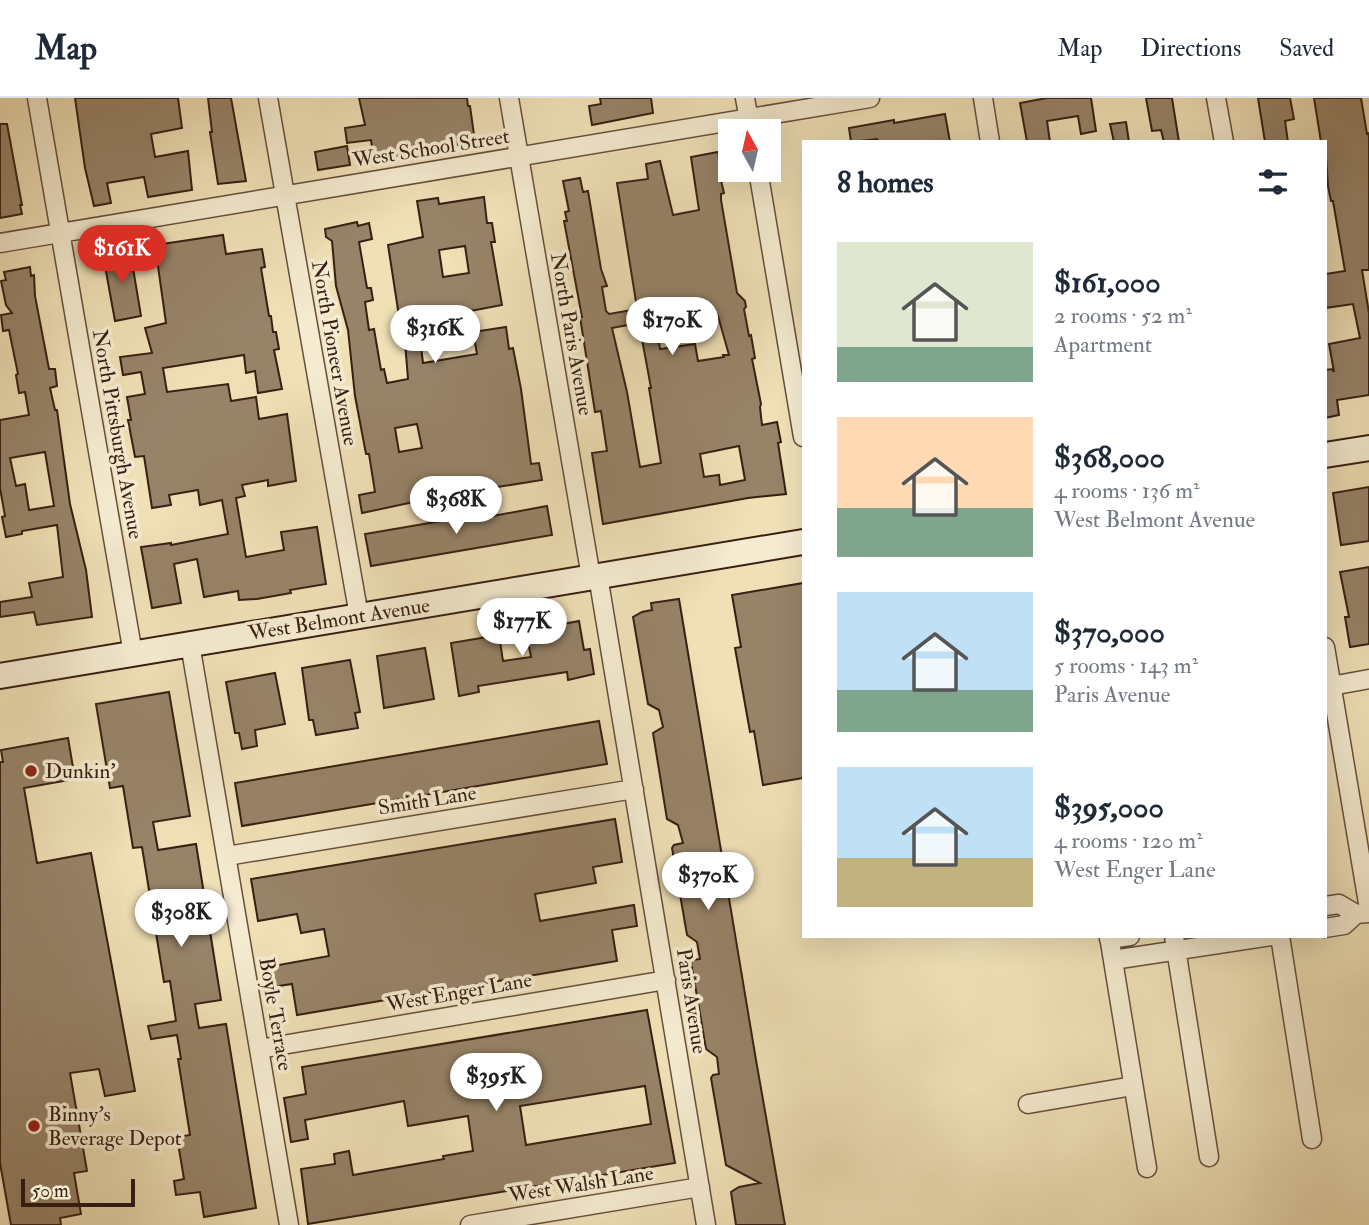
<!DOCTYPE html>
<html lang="en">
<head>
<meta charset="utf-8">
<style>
	:root { --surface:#fff; --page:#f2f2f3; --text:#1f2937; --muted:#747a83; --line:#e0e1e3; --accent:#d93025 }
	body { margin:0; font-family:"IM FELL Double Pica",serif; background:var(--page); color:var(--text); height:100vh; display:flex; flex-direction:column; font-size:26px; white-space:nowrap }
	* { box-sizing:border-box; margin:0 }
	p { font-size:23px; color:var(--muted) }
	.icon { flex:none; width:38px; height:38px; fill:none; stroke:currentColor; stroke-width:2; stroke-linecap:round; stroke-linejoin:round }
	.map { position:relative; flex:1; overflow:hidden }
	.side { position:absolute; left:802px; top:42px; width:525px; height:798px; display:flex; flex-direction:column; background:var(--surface); border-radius:0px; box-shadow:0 7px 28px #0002 }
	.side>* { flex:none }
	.needle { width:46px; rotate:352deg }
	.fabs { position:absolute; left:718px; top:21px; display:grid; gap:14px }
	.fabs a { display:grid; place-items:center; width:63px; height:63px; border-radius:0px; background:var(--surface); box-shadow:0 7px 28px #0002; font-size:35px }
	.scale { position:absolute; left:21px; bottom:18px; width:114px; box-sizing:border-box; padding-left:7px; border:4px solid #381f13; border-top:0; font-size:19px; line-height:24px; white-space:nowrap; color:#381f13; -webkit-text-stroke:5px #f5ebd0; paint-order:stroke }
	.price { position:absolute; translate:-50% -60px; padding:0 16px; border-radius:24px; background:#fff; color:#222; font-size:23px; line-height:46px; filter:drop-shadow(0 2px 4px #0008) }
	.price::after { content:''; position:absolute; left:50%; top:42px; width:21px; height:16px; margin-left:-10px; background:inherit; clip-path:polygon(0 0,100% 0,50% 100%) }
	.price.selected { background:var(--accent); color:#fff }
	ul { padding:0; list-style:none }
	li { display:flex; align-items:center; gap:21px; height:175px; padding:0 35px }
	li span { display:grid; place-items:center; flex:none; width:196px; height:140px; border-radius:0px; color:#555 }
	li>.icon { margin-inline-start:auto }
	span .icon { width:84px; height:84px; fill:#fffc; stroke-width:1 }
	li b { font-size:30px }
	h2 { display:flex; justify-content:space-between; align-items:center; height:84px; padding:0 35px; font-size:30px }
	header { display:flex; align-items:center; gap:42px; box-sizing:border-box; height:98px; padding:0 35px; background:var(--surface); border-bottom:2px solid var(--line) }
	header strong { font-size:33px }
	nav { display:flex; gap:38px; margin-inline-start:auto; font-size:24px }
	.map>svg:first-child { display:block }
	.building { fill:#978368; stroke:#381f13; stroke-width:2; fill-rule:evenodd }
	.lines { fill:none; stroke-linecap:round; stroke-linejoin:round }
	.minor-casing { stroke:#664f3c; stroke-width:21 }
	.secondary-casing { stroke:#381f13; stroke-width:28 }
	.minor { stroke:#f5ebd0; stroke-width:18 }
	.secondary { stroke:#f5ebd0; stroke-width:24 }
	.poi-dot { fill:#8f2418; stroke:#f5ebd0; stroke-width:2.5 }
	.labels { text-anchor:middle; stroke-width:7; stroke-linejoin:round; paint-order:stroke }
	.street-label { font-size:21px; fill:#381f13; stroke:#f5ebd0 }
	.poi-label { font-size:21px; fill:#381f13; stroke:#f5ebd0; text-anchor:start }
</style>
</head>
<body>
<header>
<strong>Map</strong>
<nav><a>Map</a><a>Directions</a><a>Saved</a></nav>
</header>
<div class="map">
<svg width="1369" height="1127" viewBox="0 0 1369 1127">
	<rect width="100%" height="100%" fill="#efe0b6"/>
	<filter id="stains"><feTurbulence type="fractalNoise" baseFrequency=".00286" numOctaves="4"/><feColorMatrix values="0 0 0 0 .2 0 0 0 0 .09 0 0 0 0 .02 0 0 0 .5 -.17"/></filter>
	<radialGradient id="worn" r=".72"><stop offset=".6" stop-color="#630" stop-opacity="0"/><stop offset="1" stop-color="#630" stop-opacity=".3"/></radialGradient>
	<path class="building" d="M75 0H178L182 30 151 36 155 59 188 53 192 92 148 99 144 79 107 85 111 105 94 108 85 70Z
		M208 0H231L246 83 218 86 210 34H212Z
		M359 0H467L468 8H470L475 44 374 62 371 42 347 45 345 30 365 27Z
		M600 0H651L653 15 592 27 589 8 601 6Z
		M1047 0H1091L1096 33 1081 36 1078 18 1047 23 1050 44H1027L1020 5Z
		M1146 0H1172L1179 44H1164L1161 32 1152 33Z
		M1258 0H1290L1294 21 1285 23 1288 44H1265Z
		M1314 0H1361L1367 36 1369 35V172H1362L1369 215V297L1337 302 1339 317 1325 320V272L1332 271 1334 274 1329 246 1360 240 1353 206 1325 210V176L1345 173 1333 103H1331L1328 88 1325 44H1321Z
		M945 16 950 44H878L877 41 851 44 849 30 894 22V25Z
		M1126 24 1129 44H1114L1110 26Z
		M0 26H7L22 107H20L22 116 0 120Z
		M347 48 350 67 318 72 315 54Z
		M718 54 721 74H719L724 95 721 96V102L737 195 745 203 746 209 744 211 749 238 751 237 755 260 752 261 761 306 760 309 762 327 777 324 781 344 778 345 786 396 748 400 603 426 592 355 607 353 601 313 595 314 580 219H582L564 123H567L565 114 569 113 563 83 580 80 583 94 588 93 601 171 607 188 602 189 606 213 609 216 632 212 637 210 617 85 648 81 646 66 660 63 673 117 699 112 691 59ZM695 212 697 216 704 215 705 220 718 218 729 257H723L724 259 698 263 695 246 660 251 655 219ZM639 225 651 290H649L661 365 640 369 627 294 612 230ZM739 348 745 382 720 387 719 377 704 379 700 356Z
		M484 99 487 125H492L495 144H491L502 207 434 220 437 237 420 240 423 265 477 256 473 234 506 229 509 251 513 250 521 291 531 366 539 365 542 382 447 397 362 415 359 397 375 394 369 356H366L355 298 348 232 336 188 332 143 326 139 325 131 357 124 358 128 369 125 372 141 359 144 367 190H371L373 202 365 204 369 232 374 231 381 272 384 271 387 285 408 281 405 244H403L388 147 423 139 417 103 438 100 439 106ZM465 148 469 175 443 179 439 152ZM417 326 422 350 399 354 395 330Z
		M223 137 226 156 262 151 265 169 261 170 269 218H271L273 234H276L279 251 274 252 282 291 258 295 255 273 246 275 244 257 163 270 167 294 228 286 231 303 256 299 259 321 287 316 296 383 268 388V382L242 387 245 398 236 400 246 459 284 452 281 434 317 429 326 486 290 492 291 495 257 501 239 502 238 493 204 499 197 461 174 466 181 505 152 510 141 449 171 445V447L228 436 222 402 200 407 198 392 169 397 171 407 152 410 144 358 135 359 128 322H131L127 299 145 296 141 274 123 277 120 259 152 255 145 230 166 225 155 147Z
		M130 152 141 218 115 223 103 157Z
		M30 169 31 178 34 177 35 198 49 271H55L57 288 50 290 55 312H57L70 406 86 472 92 519 37 527 34 514 0 519V504L32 499 29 485 63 479 57 427 22 433V436L6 439 2 419 5 418 0 390V322L29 317 25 294 19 295 16 277 18 276 9 232 3 233 1 217 12 215 6 207 1 183 6 182 4 174ZM45 354 54 408 29 412 25 386 16 388 10 360Z
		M1369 389V443L1341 447 1333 395Z
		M547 408 552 437 371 468 365 436 465 419 466 423Z
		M1369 469V546L1350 549 1345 519H1349L1340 474Z
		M803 485V680L763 687 754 633 750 634 735 550 741 549 732 497Z
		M679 501 756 962 785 1127H736L731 1094 739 1089 760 1085 726 1067 711 980 713 977 719 976 717 959 706 951 697 898 691 865 693 862 700 861 697 844 687 837 672 750 674 747 683 745 678 727 667 721 653 635 663 629 659 612 648 606 633 519 642 514 652 512 651 505Z
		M579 523 584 552 590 551 594 576 568 582 567 574 478 588 479 594 459 598 451 545 499 537 503 563 531 559 526 533Z
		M425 550 434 601 384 610 377 558Z
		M350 562 360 614 355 615 358 630 316 637 313 622H309L302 570Z
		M275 575 285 626 255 632 257 648 242 651 239 635H235L226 584Z
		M169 594 190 718 153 724 158 752 196 746 221 902 195 906 199 930 226 926 256 1110 204 1119 200 1094 176 1097 174 1083 184 1081 177 1039 190 1037 178 961H181L177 937 151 941 148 928 176 923 170 883 164 884 142 749 133 750 123 688 110 690 96 606Z
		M599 623 607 666 242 728 235 685Z
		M68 640 75 681 24 690 37 765 91 755 135 993 105 998 99 971 70 975 87 1073 74 1075 81 1116 60 1120 61 1127H11L0 1065V664H3L1 652Z
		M615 721 622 764 593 769 596 785 535 796 540 823 634 807 637 828 612 832 617 863 297 917 292 886 266 890 262 870 329 858 324 831 301 835 297 816 258 823 251 781Z
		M647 912 675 1065 308 1126 301 1071 335 1066 334 1056 349 1053 353 1077 444 1061 443 1058 473 1053 468 1018 408 1028 404 1003 305 1022 308 1041 291 1044 284 1000 306 996 302 969ZM645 988 651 1026 526 1047 520 1008Z"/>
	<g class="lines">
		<g class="minor-casing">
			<path id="minor" d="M37 0 133 556
				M268 0 359 518
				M509 0 591 479
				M745 0 751 33
				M983 0 990 44
				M1216 0 1224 44
				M758 72 803 339
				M0 145 870 0
				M598 478 706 1127
				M190 546 289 1127
				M1325 549 1369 811
				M1331 588 1369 581
				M227 758 634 691
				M1325 808 1339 806 1356 816 1369 815
				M1325 830 1344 827 1356 816
				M1109 838 1147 1070
				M1174 838 1209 1059
				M1280 838 1312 1041
				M1109 841 1130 838
				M1113 862 1271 838
				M259 951 666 882
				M1028 1006 1133 988
				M470 1127 700 1089"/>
		</g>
		<g class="secondary-casing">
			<path id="secondary" d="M1325 357 1369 350
				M0 578 803 444"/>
		</g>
		<use href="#minor" class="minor"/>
		<use href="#secondary" class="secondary"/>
	</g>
	<g class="poi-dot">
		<circle cx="31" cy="673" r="7"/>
		<circle cx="34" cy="1028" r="7"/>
	</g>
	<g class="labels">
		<g class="street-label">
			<text transform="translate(431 50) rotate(-9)" y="7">West School Street</text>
			<text transform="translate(572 236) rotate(80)" y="7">North Paris Avenue</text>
			<text transform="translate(335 255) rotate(80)" y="7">North Pioneer Avenue</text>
			<text transform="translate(118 336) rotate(80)" y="7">North Pittsburgh Avenue</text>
			<text transform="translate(339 521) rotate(-9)" y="7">West Belmont Avenue</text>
			<text transform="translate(427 702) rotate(-9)" y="7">Smith Lane</text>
			<text transform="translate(459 894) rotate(-10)" y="7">West Enger Lane</text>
			<text transform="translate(692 903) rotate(81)" y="7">Paris Avenue</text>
			<text transform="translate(276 916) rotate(80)" y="7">Boyle Terrace</text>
			<text transform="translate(581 1086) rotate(-9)" y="7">West Walsh Lane</text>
		</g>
		<g class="poi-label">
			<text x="45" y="680">Dunkin'</text>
			<text x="48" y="1023">Binny's<tspan x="48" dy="24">Beverage Depot</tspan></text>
		</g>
	</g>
	<rect width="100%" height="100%" filter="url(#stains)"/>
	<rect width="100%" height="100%" fill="url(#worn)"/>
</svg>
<div class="fabs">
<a><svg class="needle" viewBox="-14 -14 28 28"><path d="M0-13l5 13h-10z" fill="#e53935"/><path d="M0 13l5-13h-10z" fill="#747a83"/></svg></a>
</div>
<div class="scale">50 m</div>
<b class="price selected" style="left:122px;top:187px">$161K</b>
<b class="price" style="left:672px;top:259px">$170K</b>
<b class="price" style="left:435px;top:267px">$316K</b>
<b class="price" style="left:456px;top:438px">$368K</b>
<b class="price" style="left:522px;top:560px">$177K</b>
<b class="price" style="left:708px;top:814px">$370K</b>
<b class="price" style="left:181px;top:851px">$308K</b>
<b class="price" style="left:496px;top:1015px">$395K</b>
<section class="side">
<h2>8 homes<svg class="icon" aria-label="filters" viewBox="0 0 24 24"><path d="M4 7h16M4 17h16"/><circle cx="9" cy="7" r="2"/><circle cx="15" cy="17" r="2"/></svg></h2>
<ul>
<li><span style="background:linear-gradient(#dfe7d0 75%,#7fa58c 0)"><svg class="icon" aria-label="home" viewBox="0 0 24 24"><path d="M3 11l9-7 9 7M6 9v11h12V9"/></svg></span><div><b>$161,000</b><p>2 rooms · 52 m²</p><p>Apartment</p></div></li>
<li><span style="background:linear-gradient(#ffd9b3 65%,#7fa58c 0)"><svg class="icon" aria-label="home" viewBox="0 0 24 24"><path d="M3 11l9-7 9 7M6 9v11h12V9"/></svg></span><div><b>$368,000</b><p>4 rooms · 136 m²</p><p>West Belmont Avenue</p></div></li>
<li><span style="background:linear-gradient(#bfe0f5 70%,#7fa58c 0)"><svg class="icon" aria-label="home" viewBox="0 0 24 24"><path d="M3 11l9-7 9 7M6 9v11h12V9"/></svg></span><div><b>$370,000</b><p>5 rooms · 143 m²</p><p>Paris Avenue</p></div></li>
<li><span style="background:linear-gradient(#bfe0f5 65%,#c2b280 0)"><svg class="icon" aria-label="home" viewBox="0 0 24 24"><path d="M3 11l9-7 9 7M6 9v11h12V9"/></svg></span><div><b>$395,000</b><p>4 rooms · 120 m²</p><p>West Enger Lane</p></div></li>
</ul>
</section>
</div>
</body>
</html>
